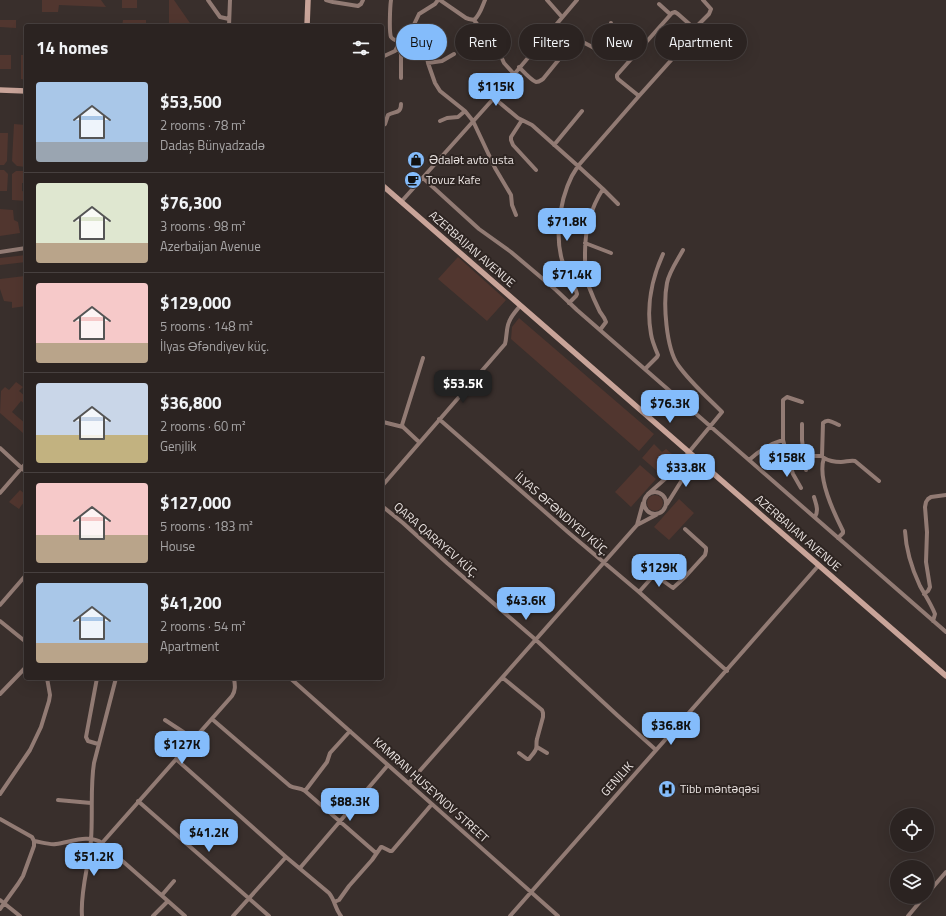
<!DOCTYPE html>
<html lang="en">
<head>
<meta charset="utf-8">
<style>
	:root { --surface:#2b2321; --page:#332b2a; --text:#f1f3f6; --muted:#a6a4a5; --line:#47403f; --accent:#84bcfb }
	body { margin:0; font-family:"Titillium Web",sans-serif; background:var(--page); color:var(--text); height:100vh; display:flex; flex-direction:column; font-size:15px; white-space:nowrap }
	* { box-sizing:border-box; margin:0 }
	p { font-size:13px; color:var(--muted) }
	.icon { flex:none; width:22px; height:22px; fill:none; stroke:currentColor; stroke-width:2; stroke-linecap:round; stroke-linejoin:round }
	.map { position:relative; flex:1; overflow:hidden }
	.panel { position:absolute; left:24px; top:24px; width:360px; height:656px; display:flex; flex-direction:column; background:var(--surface); border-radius:4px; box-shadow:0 4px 16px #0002,0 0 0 1px var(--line) }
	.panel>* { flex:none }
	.top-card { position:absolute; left:396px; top:24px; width:380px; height:36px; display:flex; gap:8px }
	.buttons { position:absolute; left:890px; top:808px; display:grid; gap:8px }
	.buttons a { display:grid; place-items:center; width:44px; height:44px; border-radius:50%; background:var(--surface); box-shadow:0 4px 16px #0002,0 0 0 1px var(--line); font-size:20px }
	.price { position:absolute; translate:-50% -34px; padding:0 9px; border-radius:8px; background:var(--accent); color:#111; font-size:13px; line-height:26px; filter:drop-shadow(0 1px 2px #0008) }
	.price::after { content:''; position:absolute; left:50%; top:24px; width:12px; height:9px; margin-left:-6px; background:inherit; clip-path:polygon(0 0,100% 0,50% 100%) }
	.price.on { background:#222; color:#fff }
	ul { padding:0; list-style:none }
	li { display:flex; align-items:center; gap:12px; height:100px; padding:0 12px }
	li+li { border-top:1px solid var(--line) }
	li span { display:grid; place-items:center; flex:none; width:112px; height:80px; border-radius:4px; color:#555 }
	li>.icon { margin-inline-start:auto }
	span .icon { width:48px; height:48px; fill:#fffc; stroke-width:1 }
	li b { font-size:17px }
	h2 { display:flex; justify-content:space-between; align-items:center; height:48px; padding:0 12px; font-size:17px }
	.chip { padding:0 14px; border-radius:18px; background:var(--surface); box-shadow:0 4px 16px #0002,0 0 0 1px var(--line); font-size:14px; line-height:36px }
	.chip.on { background:var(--accent); color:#111 }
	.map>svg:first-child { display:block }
	.green { fill:#51362f }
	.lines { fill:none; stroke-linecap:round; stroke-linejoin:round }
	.street { stroke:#927b74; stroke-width:4 }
	.secondary { stroke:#c9a499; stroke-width:5.5 }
	.labels { text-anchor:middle; stroke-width:4; stroke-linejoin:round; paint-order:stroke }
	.poi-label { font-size:12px; fill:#ebe4e2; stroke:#2e2522; text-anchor:start }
	.street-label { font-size:12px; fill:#ebe4e2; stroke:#2e2522 }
</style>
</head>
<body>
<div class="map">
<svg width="946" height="916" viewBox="0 0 946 916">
	<rect width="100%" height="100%" fill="#392f2c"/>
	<path class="green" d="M42 0H101L106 7 59 5 58 12H42Z
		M122 0H137V8H122Z
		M169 0H174L192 26H169Z
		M0 20H16V28L0 27Z
		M123 20H146V26H122Z
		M0 55H11V69H0Z
		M21 55H26V80L21 79Z
		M14 124 26 125V167L17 166 12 161Z
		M0 133H8L7 161 4 165H0Z
		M0 170H4L8 174 7 191H0Z
		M16 171H26V183H22V191L26 192V201L12 200V174Z
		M0 209 13 210 14 220 18 222 20 233 0 236Z
		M26 255V262L0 265V258Z
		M458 257 506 300 487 321 438 279Z
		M25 276 26 306 12 308V302L4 301 0 289V279Z
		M519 318 654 434 639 451 511 339 512 327Z
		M16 382 23 387 19 391 26 397V405L21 401 12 412 26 424V433H23L0 413 1 391 5 387 9 390Z
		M654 444 662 452 666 449 678 459 663 476 642 458Z
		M640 465 656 479 631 507 615 492Z
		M20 490 25 494 23 496 26 499V500L21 506 19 509 9 502Z
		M647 503a8 8 0 1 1 16 0a8 8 0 1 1-16 0Z
		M679 499 694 513 669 540 654 527Z"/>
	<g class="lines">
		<path class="street" d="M208 0 220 17 229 19
			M326 0 333 2 358 6 361 4 363 0
			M440 0 466 18 469 19 474 20C480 15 482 7 485 0
			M547 0 562 17
			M659 4 670 14
			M474 20 480 28
			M229 26 230 0
			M400 42 409 35 419 14 435 4 438 0
			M425 46 428 63 435 83 440 91 465 111 473 121 495 168 511 195 512 205 516 215
			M397 49 400 51 401 54V78
			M500 54 504 63 514 74
			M382 57 395 51 400 42C397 41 393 40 391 37 389 32 390 7 391 0
			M428 63 442 61 454 54
			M519 67C523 71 531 80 536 82 539 82 540 81 543 79L569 47C572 45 574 42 578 41 583 41 594 48 599 51H601L604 50 611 33 612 30 611 23
			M639 96 618 79 617 77V75L672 13 675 12 678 14 695 29
			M494 98 518 118 532 125 578 166 603 189C590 209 585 230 585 253 585 265 585 276 589 287 592 295 596 304 600 312 603 316 605 318 606 322L600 330
			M522 120 511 137V140L513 145 536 170
			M440 121 447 118 458 117 465 111
			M382 126 385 124 388 115C395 111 401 114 401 104
			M554 145 582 111
			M423 178 479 229 511 252 556 290 577 310 946 632
			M603 189 618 204
			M401 202 494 98 577 0
			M585 243 611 253
			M0 252 26 248
			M569 303 576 296 577 294C574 282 566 272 562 260 554 232 561 190 578 166L639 96 674 57 692 36 698 25 709 14 711 9 703 0
			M645 369 657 357 658 355C655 348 652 341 651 334 646 307 652 278 663 254
			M439 419 569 533 639 592 698 645 727 671
			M383 422 403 427
			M802 424V440L806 470
			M783 440V400L787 397 802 402
			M419 442 403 427 402 425 423 358
			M0 448 26 472
			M822 456 823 423C828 418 834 423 839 425
			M824 458C829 461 835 462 841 462 846 462 850 460 855 461L879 481
			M749 460C759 451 769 444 783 440L789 462 808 456H822L824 458C817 478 834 513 843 531V533L838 538
			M789 462 793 474 801 488
			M382 486 505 344C507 337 506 329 509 322 511 316 516 311 520 306
			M644 503a11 11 0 1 1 22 0a11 11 0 1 1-22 0Z
			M0 493 26 463
			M648 494 674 471 689 452 722 412C707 397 690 382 678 365 666 348 663 303 667 283 669 272 677 261 683 250
			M814 497C816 504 819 510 815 517
			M643 503 637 525 656 515
			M667 504 682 480 699 461
			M382 506 403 523 447 563 536 640 617 715 656 750
			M905 531C906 550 912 569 920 586 925 595 931 604 935 614L933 621
			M655 575 673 588 685 577 705 555 706 551V548L685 529
			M639 592 662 566
			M924 594 928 591 930 587 926 562 927 532 925 507 926 502 928 499 931 497 946 495
			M0 605 26 575
			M0 621 26 642
			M97 678 86 737 88 741 98 744
			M290 678 558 916
			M503 678 542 710 543 713V717L537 739C536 742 537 746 536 749 535 752 531 756 529 759H527L519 753
			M0 694 26 667
			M212 719 290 786C295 789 300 787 305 791L376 853
			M165 720 194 739
			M537 747 547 753
			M176 759 286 857 329 893C335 900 335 909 341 916
			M409 783 637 525
			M305 791 327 762 330 753 350 731
			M0 794 30 750 41 727 49 701 50 695 47 678
			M58 800 91 803
			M138 801 269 916
			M0 819 32 837 34 841V846L23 876 18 884 0 909
			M34 841C41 842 49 845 56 844 71 842 89 834 102 843L185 916
			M102 843 232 696C236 690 235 685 234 678
			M300 868 388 765
			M927 894 946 872
			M162 895 174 881
			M0 900 20 916
			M334 902 339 900 349 886 372 860 381 847H382L390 851H392L432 804
			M82 916C80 891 89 865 91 840 93 814 90 788 94 763L116 678
			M153 916 168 901
			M233 916 286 857
			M510 916 819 565
			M908 916 924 897"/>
		<path class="secondary" d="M307 26 308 0
			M0 90 26 91
			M382 185 946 676"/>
	</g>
	<defs>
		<g id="shop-disc" transform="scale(0.9)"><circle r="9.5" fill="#84bcfb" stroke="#2e2522"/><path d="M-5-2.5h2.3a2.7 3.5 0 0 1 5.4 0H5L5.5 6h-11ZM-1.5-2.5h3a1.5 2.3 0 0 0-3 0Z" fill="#111"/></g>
		<g id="cafe-disc" transform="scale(0.9)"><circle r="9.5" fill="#84bcfb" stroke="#2e2522"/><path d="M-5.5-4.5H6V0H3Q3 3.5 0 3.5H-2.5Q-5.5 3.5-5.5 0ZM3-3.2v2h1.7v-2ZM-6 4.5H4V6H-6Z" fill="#111"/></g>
		<g id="hospital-disc" transform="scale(0.9)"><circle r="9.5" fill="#84bcfb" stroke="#2e2522"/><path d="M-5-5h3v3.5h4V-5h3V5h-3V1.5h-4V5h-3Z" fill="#111"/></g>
	</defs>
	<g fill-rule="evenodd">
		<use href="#shop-disc" x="416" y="160"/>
		<use href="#cafe-disc" x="413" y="180"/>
		<use href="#hospital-disc" x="667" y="789"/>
	</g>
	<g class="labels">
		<g class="poi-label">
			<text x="429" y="164">Ədalət avto usta</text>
			<text x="426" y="184">Tovuz Kafe</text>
			<text x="680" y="793">Tibb məntəqəsi</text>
		</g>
		<g class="street-label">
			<text transform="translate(472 249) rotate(41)" y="4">AZERBAIJAN AVENUE</text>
			<text transform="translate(562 514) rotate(41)" y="4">İLYAS ƏFƏNDIYEV KÜÇ.</text>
			<text transform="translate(798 533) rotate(41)" y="4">AZERBAIJAN AVENUE</text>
			<text transform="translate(436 540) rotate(41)" y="4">QARA QARAYEV KÜÇ.</text>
			<text transform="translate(617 779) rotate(-48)" y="4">GENJLIK</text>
			<text transform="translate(431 790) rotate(42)" y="4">KAMRAN HUSEYNOV STREET</text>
		</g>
	</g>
</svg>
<div class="buttons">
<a><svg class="icon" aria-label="locate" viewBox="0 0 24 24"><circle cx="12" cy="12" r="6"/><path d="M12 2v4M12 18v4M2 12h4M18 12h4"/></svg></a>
<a><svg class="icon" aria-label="layers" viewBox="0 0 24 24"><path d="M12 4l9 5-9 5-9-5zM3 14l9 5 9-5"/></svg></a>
</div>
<b class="price" style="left:496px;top:107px">$115K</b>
<b class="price" style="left:567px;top:242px">$71.8K</b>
<b class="price" style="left:572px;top:295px">$71.4K</b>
<b class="price on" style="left:463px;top:404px">$53.5K</b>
<b class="price" style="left:670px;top:424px">$76.3K</b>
<b class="price" style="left:787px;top:478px">$158K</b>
<b class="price" style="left:686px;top:488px">$33.8K</b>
<b class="price" style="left:659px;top:588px">$129K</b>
<b class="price" style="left:526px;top:621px">$43.6K</b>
<b class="price" style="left:671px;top:746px">$36.8K</b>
<b class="price" style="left:182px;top:765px">$127K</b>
<b class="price" style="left:350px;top:822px">$88.3K</b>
<b class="price" style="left:209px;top:853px">$41.2K</b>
<b class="price" style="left:94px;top:877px">$51.2K</b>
<div class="top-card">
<a class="chip on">Buy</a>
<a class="chip">Rent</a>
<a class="chip">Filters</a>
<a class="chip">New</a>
<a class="chip">Apartment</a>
</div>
<section class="panel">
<h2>14 homes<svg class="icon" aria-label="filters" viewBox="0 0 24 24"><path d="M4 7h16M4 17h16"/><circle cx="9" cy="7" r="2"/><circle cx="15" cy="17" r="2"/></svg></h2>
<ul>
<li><span style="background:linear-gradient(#a9c7e8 75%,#9aa5b1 0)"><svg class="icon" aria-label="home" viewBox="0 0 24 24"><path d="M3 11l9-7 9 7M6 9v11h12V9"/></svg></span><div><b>$53,500</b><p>2 rooms · 78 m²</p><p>Dadaş Bünyadzadə</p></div></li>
<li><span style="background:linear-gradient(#dfe7d0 75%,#b9a48a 0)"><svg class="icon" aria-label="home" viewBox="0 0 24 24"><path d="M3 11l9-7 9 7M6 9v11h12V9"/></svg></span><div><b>$76,300</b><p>3 rooms · 98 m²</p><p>Azerbaijan Avenue</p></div></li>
<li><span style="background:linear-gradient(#f6c9c9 75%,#b9a48a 0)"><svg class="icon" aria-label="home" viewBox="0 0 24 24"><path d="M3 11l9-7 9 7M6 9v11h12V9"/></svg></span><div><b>$129,000</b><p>5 rooms · 148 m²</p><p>İlyas Əfəndiyev küç.</p></div></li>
<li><span style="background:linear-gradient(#c9d6e8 65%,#c2b280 0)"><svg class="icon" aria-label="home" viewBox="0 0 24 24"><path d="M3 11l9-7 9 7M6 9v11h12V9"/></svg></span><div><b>$36,800</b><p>2 rooms · 60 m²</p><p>Genjlik</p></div></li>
<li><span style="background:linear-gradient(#f6c9c9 65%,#b9a48a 0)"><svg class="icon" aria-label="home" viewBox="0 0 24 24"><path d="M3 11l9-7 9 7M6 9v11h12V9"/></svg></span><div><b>$127,000</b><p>5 rooms · 183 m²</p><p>House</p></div></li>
<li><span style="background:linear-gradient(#a9c7e8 75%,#b9a48a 0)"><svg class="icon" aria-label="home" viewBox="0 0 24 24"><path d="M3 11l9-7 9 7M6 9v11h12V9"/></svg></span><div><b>$41,200</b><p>2 rooms · 54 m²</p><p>Apartment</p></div></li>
</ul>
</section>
</div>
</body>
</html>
